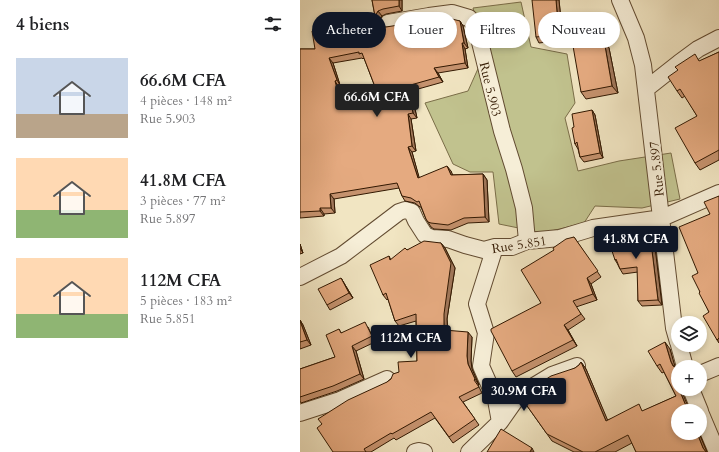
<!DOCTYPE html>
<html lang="fr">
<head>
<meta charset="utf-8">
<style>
	:root { --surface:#fff; --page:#f6f6f6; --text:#202124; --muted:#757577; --accent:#111827 }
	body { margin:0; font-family:Cardo,serif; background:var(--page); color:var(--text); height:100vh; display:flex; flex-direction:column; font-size:15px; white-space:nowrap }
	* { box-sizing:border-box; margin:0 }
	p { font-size:13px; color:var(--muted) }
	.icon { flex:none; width:22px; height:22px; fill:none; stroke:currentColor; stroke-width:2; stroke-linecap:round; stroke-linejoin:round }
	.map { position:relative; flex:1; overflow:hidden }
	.panel { display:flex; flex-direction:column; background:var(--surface); width:300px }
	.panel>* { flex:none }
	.hud { position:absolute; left:12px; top:12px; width:347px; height:36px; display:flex; gap:8px }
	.tools { position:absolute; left:371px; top:316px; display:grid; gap:8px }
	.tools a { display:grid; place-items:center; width:36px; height:36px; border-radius:50%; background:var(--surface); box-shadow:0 2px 6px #0003; font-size:20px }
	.price { position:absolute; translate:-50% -34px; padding:0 9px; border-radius:4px; background:var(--accent); color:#fff; font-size:13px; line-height:26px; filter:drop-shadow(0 1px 2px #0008) }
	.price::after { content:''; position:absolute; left:50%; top:24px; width:12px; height:9px; margin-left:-6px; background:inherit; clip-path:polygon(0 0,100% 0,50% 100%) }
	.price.active { background:#222; color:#fff }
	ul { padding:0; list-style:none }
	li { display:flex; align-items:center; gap:12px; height:100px; padding:0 16px }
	li span { display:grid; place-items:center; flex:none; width:112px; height:80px; border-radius:0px; color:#555 }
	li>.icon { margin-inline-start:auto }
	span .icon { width:48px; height:48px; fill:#fffc; stroke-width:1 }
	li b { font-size:17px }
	h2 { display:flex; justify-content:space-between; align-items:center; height:48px; padding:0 16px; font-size:17px }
	.chip { padding:0 14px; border-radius:18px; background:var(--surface); box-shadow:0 2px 6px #0003; font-size:14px; line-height:36px }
	.chip.active { background:var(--accent); color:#fff }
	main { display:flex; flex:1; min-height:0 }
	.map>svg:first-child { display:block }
	.green { fill:#c1c28e; stroke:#7a6d48 }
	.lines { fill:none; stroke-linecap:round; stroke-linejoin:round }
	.street-casing { stroke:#624b31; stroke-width:18 }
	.street { stroke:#f6eed7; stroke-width:16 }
	.wall { fill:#c5926e; stroke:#321801; fill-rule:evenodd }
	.shaded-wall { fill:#a0775a; stroke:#321801 }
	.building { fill:#e5aa80; stroke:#321801; fill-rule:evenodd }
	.labels { text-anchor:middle; stroke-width:4; stroke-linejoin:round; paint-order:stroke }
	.street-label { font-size:13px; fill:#321801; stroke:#f6eed7 }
</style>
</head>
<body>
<main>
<section class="panel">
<h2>4 biens<svg class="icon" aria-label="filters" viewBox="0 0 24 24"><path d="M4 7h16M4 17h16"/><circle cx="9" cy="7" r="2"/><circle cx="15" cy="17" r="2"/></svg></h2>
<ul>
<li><span style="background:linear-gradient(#c9d6e8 70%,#b9a48a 0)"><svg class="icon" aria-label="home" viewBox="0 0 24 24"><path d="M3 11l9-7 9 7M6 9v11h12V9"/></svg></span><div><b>66.6M CFA</b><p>4 pièces · 148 m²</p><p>Rue 5.903</p></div></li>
<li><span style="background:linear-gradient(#ffd9b3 65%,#8fb573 0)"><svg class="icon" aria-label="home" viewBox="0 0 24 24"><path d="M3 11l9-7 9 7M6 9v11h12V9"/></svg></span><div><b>41.8M CFA</b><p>3 pièces · 77 m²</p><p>Rue 5.897</p></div></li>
<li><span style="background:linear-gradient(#ffd9b3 70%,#8fb573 0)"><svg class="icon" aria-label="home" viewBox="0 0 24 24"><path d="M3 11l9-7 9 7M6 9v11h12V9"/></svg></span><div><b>112M CFA</b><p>5 pièces · 183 m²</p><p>Rue 5.851</p></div></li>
</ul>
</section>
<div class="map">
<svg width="419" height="452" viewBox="0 0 419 452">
	<rect width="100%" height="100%" fill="#f1e5c2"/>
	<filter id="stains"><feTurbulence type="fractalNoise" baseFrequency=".005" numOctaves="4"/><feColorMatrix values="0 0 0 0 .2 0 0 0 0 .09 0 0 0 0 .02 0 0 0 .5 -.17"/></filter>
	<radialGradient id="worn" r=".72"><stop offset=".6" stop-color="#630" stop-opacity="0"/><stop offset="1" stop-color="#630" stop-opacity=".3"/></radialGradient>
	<path class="green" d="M221 2 231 47 267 54 275 103 265 118 278 171 319 161 371 153 380 199 342 208 295 206 284 223 243 233 199 224 193 172H170L153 164 125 103 168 91 185 53 173 8Z"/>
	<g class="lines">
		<g class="street-casing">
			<path id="street" d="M320 0 336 38 343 65 374 328 378 342
				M88 23 129 16 152 13 169 18 176 26 202 131 214 169 224 208 227 241
				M346 89 379 63 398 49 419 38
				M195 247 177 304 186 333 181 366 196 400 200 422
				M0 277 41 256 99 212 105 210 112 212 116 221 125 235 132 238 148 239 165 245 184 250 195 247H212L227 241 260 238 293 228 362 218 419 193
				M379 345 385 367
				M400 374 419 366
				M391 389 400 411
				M400 412 417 452
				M0 413 40 400 87 379
				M115 452 119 451 124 452
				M169 452 200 422 219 395 252 375 277 366"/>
		</g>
		<use href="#street" class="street"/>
	</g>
	<path class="wall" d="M72 0H102V11L86 14 82 16 79 21 75 16Z
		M259 0 263 40 239 43 236 37Z
		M160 21 163 26 168 48 165 49 168 68 138 73 143 82 111 91 117 118 111 119 116 151 112 152 119 178 151 171 152 175 183 174 187 180 189 222 168 223 151 230 134 229 131 227 126 219 121 207H120L115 203 105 201 102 196 99 188 34 199 35 213 24 214V216L0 218V49H15L33 28 36 33 38 39 81 27 115 28V29ZM62 58 63 59 64 58 77 92 71 97 43 103 38 86 40 85 33 63Z
		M304 40 309 48 318 93 286 99 281 92Z
		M419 52V160L400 170 395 163 397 116 385 96 382 98 377 91 400 61Z
		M292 110 295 115 303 158 284 162 280 157 278 149 275 144 274 127Z
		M419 196V343L417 340 409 312 400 292 398 273 410 214Z
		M322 228 326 233 327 238 354 239 362 305 342 306 338 301V272L323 274 320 269 317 263 315 260Z
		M274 237 301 277 291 284 297 300 276 307 285 319 268 330 277 346 216 377 212 371 241 303 254 250Z
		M141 243 145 248 155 268 147 319 148 331 172 337 171 361 172 369 179 385H178L182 393 163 402 179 425 153 443 135 418 96 440 94 438 71 452H33L87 382 99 372 117 361 116 321 99 326 95 321 88 299 87 300 83 295 89 256 91 260 107 250Z
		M0 244 3 253 0 254Z
		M41 278 53 298 30 310 27 305Z
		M0 320 3 325 11 345 0 349Z
		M68 327 75 342 56 351 64 379 37 391 1 403 0 401V369L35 357 39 329 41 333Z
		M370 349 375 368 378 389 382 392 378 433H399L407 452H336L332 443 315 452H274L252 441 220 396 275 368 279 365 281 362 286 369 307 420 343 411 376 396 364 372 362 373 357 366Z"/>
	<path class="shaded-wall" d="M99 0H102V11L99 6Z
		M256 0H259L263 40 259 35Z
		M78 11 82 16 79 21 75 16Z
		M160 21 163 26 168 48 164 43Z
		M111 23 115 28 117 34 113 29Z
		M33 28 36 33 39 45 35 40Z
		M304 40 309 48 318 93 312 86Z
		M162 43 165 49 168 68 165 63Z
		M29 58 33 63 40 85 37 80Z
		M134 68 138 73 143 82 139 77Z
		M35 81 38 86 45 108 41 103Z
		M107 86 111 91 117 118 113 113Z
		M292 110 295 115 303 158 300 153Z
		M108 114 111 119 116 151 112 146Z
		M108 147 112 152 121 184 118 178Z
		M147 166 151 171 155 180 151 175Z
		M183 174 187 180 189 222 185 217Z
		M30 194 34 199 35 213 31 208Z
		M20 208 24 214V216L20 211Z
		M322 228 326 233 329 243 326 238Z
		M350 234 354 239 362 305 358 300Z
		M141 243 145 248 155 268 147 319 148 336 144 330Z
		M0 244 3 253 0 248Z
		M41 278 53 298 49 293Z
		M287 278 291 284 297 300 293 294Z
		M0 320 3 325 11 345 7 340Z
		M264 325 268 330 277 346 273 340Z
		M168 332 172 337 171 361 172 369 179 385 175 379 168 364 167 356Z
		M365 342 370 349 376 370 378 373 371 362Z
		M52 346 56 351 64 379 60 374Z
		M281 362 286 369 311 428 306 421Z
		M378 377V387L377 385V380Z
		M379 389H382V392L390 411H388Z
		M397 433H399L407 452H406L403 448Z
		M232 448 234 452H230Z"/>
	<path class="building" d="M72 0H99V6L83 9 78 11 75 16Z
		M232 0H256L259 35 236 37Z
		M148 18 160 21 164 43H162L165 63 134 68 139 77 107 86 113 113 108 114 112 146 108 147 118 178 147 166 151 175 183 174 185 217 164 218 148 225 131 223 128 222 126 219 119 201 117 202 111 198 102 196 97 183 30 194 31 208H20V211L0 212V49H15L12 31 33 28 35 40 78 28 77 23 81 27H86L111 23 113 29 140 24 139 19ZM59 52V54L62 53 77 92 71 93V97L41 103 35 81 37 80 29 58Z
		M304 40 312 86 281 92 273 46Z
		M419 52V150L395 163 375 128 397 116 380 89 377 91 368 77 378 70 375 67 395 54 399 61Z
		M292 110 300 153 280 157 277 142 275 144 272 128 274 127 272 114Z
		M419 196V338L417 340 403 316 409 312 399 293 400 292 392 276 398 273 379 227 410 214 404 202Z
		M322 228 326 238 350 234 358 300 338 301 337 267 320 269 316 259 315 260 305 230Z
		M274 237 298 271 287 278 293 294 273 301 281 314 264 325 273 340 212 371 191 331V329L241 303 221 270 254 250 253 248 266 239Z
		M124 241 141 243 151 263 144 314V330L168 332 167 356 168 364 175 379 174 380 179 387 159 397 175 419 149 437 131 412 92 434 91 433 64 449 66 452H33L17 428 22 424 18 419 48 400 87 382 91 379 93 374 99 372 98 362 117 361 116 314 95 321 86 293 83 295 70 265 89 256 90 260 105 248 107 250Z
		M41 278 49 293 27 305 18 289Z
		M0 321 7 340 0 342Z
		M65 322 72 336 52 346 60 374 33 386 0 397V369L35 357 26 335 39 329 41 333Z
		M365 342 371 362 373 366 378 369V377L377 380V385L378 389H379L388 411H378V433H397L403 448 406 452H336L328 435 295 452H283L247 434 220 396 251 376 275 368 279 365 281 362 306 421 339 404 342 411 376 396 360 364 357 366 348 351Z
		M201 429 232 448 230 452H187Z"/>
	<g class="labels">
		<g class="street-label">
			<text transform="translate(191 89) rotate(76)" y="5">Rue 5.903</text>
			<text transform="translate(356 169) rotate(-96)" y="5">Rue 5.897</text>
			<text transform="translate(219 244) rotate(-9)" y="5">Rue 5.851</text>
		</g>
	</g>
	<rect width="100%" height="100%" filter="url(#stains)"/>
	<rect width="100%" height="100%" fill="url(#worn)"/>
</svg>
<div class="tools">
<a><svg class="icon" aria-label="layers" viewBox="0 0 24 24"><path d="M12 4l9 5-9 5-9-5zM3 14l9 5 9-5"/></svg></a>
<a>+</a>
<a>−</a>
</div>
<b class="price active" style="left:77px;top:118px">66.6M CFA</b>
<b class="price" style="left:336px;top:260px">41.8M CFA</b>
<b class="price" style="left:111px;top:359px">112M CFA</b>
<b class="price" style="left:224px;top:412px">30.9M CFA</b>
<div class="hud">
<a class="chip active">Acheter</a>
<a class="chip">Louer</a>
<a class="chip">Filtres</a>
<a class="chip">Nouveau</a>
</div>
</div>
</main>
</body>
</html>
